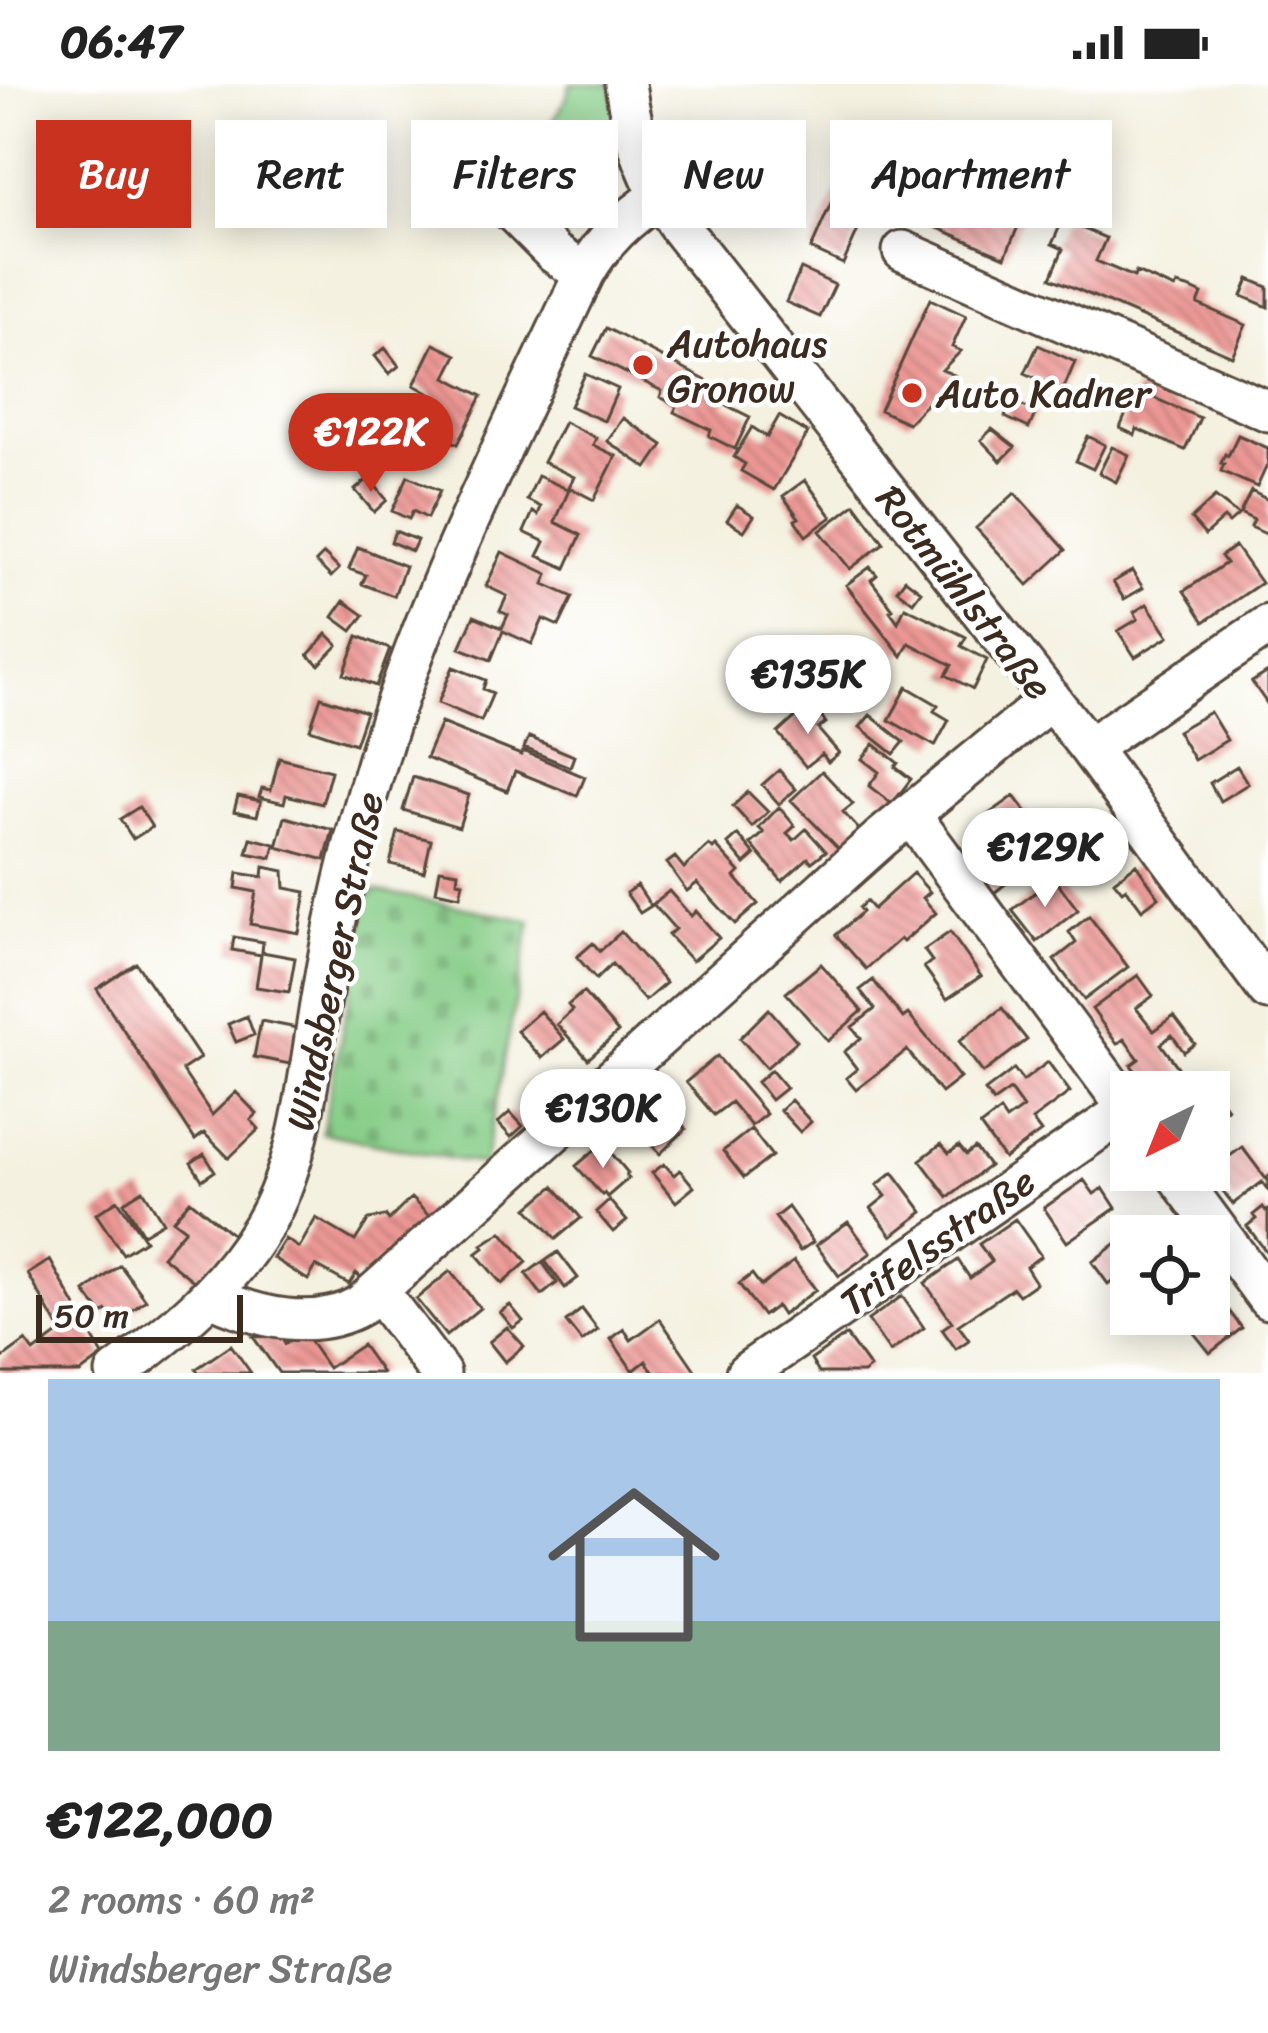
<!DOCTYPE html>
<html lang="en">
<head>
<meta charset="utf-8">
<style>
	:root { --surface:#fff; --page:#f2f2f2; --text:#222; --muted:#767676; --line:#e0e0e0; --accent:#c8321e }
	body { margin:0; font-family:Sriracha,sans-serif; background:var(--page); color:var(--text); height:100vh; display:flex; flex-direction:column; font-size:45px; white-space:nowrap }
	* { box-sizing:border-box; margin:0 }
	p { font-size:39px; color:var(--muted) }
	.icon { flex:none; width:66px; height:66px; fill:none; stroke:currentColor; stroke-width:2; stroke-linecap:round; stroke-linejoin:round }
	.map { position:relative; height:1289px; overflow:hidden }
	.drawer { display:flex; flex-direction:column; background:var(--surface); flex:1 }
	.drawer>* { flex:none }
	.banner { position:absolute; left:36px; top:36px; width:1197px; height:108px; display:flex; gap:24px }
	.needle { width:78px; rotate:223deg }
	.fabs { position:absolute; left:1110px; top:987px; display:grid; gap:24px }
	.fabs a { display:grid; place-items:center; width:120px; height:120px; border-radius:0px; background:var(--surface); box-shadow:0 6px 30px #0003; font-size:60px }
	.scale { position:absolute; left:36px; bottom:30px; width:207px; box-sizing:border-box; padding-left:12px; border:6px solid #3b2a1e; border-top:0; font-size:33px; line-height:42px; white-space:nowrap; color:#3b2a1e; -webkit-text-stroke:9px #fff; paint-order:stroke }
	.price { position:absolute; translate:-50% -102px; padding:0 27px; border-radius:42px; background:#fff; color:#222; font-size:39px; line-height:78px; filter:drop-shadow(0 3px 6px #0008) }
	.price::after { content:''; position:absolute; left:50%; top:72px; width:36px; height:27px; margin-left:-18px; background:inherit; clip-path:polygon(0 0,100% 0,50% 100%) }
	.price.active { background:var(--accent); color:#fff }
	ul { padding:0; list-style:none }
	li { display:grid; align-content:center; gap:24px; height:636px; padding:0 48px }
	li+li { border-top:3px solid var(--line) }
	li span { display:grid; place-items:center; height:372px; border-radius:0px; color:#555 }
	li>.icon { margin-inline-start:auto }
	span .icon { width:216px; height:216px; fill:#fffc; stroke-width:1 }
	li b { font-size:51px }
	.tag { padding:0 42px; border-radius:0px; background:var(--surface); box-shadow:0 6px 30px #0003; font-size:42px; line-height:108px }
	.tag.active { background:var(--accent); color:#fff }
	.status { display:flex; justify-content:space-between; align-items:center; height:84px; padding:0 60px; background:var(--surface); direction:ltr }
	.status svg { height:33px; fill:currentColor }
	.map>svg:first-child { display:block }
	.green { fill:#88ce89; stroke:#627c54; stroke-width:3 }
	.cemetery { fill:url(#cemetery-stones); stroke:#627c54; stroke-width:3 }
	.building { fill:url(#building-back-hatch) }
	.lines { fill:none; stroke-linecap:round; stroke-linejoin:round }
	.minor-casing { stroke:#57483b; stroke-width:45 }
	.minor { stroke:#fff; stroke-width:39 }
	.poi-dot { fill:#c8321e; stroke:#fff; stroke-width:4.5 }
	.labels { text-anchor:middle; stroke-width:9; stroke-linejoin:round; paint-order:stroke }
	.poi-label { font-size:39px; fill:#3b2a1e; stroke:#fff; text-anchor:start }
	.street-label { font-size:39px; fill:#3b2a1e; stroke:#fff }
</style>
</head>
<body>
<div class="status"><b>06:47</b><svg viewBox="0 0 49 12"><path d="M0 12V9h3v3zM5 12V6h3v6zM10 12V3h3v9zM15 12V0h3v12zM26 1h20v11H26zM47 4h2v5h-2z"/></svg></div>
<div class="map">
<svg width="1268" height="1289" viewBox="0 0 1268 1289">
	<defs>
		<pattern id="cemetery-stones" width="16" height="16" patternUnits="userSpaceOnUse" patternTransform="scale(3)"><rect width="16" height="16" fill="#88ce89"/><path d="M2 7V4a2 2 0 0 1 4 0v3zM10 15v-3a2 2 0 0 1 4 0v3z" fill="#76b176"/></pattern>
		<pattern id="building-back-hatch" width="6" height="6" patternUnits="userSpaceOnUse" patternTransform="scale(3)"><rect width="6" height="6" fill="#ec9895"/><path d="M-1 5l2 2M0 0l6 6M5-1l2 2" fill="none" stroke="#c07c79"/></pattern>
	</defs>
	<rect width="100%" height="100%" fill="#fff"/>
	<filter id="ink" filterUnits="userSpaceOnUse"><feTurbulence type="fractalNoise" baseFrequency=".00833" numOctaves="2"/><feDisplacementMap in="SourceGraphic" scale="24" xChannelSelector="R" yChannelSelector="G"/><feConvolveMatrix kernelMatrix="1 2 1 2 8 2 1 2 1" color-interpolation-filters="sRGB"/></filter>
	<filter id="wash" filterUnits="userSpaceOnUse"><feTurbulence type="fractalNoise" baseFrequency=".004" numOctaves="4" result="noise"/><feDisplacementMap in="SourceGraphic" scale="48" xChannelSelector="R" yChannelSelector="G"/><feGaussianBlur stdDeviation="2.7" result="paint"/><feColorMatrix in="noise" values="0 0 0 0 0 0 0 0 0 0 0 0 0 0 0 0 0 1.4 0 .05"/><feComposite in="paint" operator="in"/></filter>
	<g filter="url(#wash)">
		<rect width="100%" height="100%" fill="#f4f1e0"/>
		<path class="green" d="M570 0H612C614 50 630 74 602 122 595 134 591 144 578 151L550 144 502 98 501 84C527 62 565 35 570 0Z"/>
		<path class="cemetery" d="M370 805 531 837 484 1081 322 1049Z"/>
		<g id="blocks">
			<path class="building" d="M883 55 909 67 899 90 873 79Z
				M923 74 934 79 924 99 914 94Z
				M948 83 990 101 987 109 1025 126 1005 173 924 138Z
				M841 96 874 110 843 180 811 165Z
				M1036 97 1050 102 1048 107 1070 115 1064 132 1028 119Z
				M1064 133 1075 137 1074 141 1106 154 1096 177 1134 193 1136 188 1175 205 1177 201 1191 205 1202 210 1198 220 1246 241 1232 272 1051 194 1063 165 1052 160Z
				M801 185 835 201 820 233 786 218Z
				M1249 195 1268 203V223L1242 212Z
				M930 215 966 232 952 263 961 267 942 286 954 291 908 339 880 326Z
				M606 244 730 309 724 320 750 333 735 365 709 352 711 346 674 328 677 322 660 313 662 307 592 272Z
				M434 260 457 271 446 293 482 312 458 360 432 347 442 329 427 321 432 311 414 301Z
				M1038 261 1075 278 1063 306 1025 289Z
				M385 264 399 282 389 290 375 272Z
				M585 290 618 305 604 337 570 322Z
				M1136 306 1200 334 1185 366 1137 345 1135 351 1120 344Z
				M1012 317 1036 328 1029 344 1005 333Z
				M779 332 808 349 774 406 741 387 745 380 734 373 752 343 767 353Z
				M623 334 663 361 647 384 607 357Z
				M564 338 596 354 593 361 616 372 594 416 569 403 574 393 543 378Z
				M992 345 1015 363 1001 377 981 356Z
				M1238 351 1268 364V379L1257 403 1221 387 1224 380 1221 379 1225 370 1228 372Z
				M1088 352 1105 361 1093 385 1076 377Z
				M1112 363 1129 371 1116 398 1099 389Z
				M408 392 440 407 427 434 413 427 409 435 392 427Z
				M538 392 569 406 555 438 581 451 566 484 538 472 545 458 524 448 533 428 538 431 541 423 527 416Z
				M369 394 387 416 374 428 355 406Z
				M805 396 832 433 806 452 795 436 799 434 783 412Z
				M1251 407 1268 416V451L1251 443 1254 436 1240 429Z
				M1015 409 1066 466 1028 501 976 444Z
				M1215 413 1238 431 1229 439 1224 434 1205 451 1191 435Z
				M855 420 884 459 850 485 820 447Z
				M737 421 754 432 744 447 727 436Z
				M395 447 417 456 412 467 391 458Z
				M1235 462 1261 499 1204 538 1184 507 1226 479 1221 472Z
				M358 463 405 482 394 512 362 500 366 491 349 485Z
				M502 468 548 490 544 500 573 513 559 542 543 535 532 560 503 547 491 576 460 564 474 532 502 544 508 531 500 527 507 512 486 502Z
				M324 470 339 485 331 493 316 478Z
				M870 483 877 491 871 496 893 525 890 527 898 538 905 523 966 553 961 562 987 576 973 605 946 591 952 581 909 559 902 572 846 501Z
				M1132 487 1143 504 1124 515 1113 498Z
				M905 495 921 507 913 518 897 506Z
				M344 517 364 531 352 547 333 533Z
				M1147 520 1169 552 1135 573 1118 547 1138 535 1134 528Z
				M327 550 338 561 319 581 308 571Z
				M358 552 390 565 376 602 344 590Z
				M814 566 821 574 802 590 795 581Z
				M453 583 486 596 483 605 493 609 481 637 438 619Z
				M1268 588V621L1252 598Z
				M907 603 938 621 934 627 949 636 935 662 889 636Z
				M321 613 366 628 355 660 310 645Z
				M811 619 826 639 818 645 839 669 828 678 822 670 806 683 778 649Z
				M1210 628 1227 656 1194 676 1177 647Z
				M870 631 904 658 894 670 860 643Z
				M441 639 521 671 523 667 585 693 577 712 515 687 507 707 426 674Z
				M529 653 574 672 570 683 524 664Z
				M874 660 898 679 895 683 911 695 892 720 869 702 879 688 862 675Z
				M279 674 331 687 322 720 286 711 284 719 259 713 262 704 271 706Z
				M1237 682 1248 700 1220 717 1210 699Z
				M779 686 796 705 779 720 762 701Z
				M822 687 853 720 843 728 863 750 843 769 791 716Z
				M413 693 469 711 459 743 403 726Z
				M748 708 768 728 752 743 733 722Z
				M238 712 261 717 257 732 234 727Z
				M1014 712 1043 751 1012 774 982 735Z
				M139 723 152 743 133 755 120 735Z
				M779 723 795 742 787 749 794 756 806 745 826 767 812 778 808 774 782 797 751 760 764 749 759 744Z
				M285 733 333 746 325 776 277 763Z
				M398 748 431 756 424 788 390 780Z
				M738 751 755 771 745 780 728 760Z
				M251 754 275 760 272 774 247 769Z
				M709 761 713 765 716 762 740 788 735 793 758 820 735 840 697 799 687 807 667 779 675 773 684 784Z
				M1001 780 1013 794 994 809 983 794Z
				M1136 780 1159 813 1142 826 1126 804 1122 807 1114 797Z
				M264 783 284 787 285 804 306 808 299 849 250 840 256 808 236 804 238 789 263 793Z
				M440 785 458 788 457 797 463 798 460 812 436 807Z
				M913 789 930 808 923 814 936 829 903 858 900 855 866 885 836 851 862 828 859 824 866 817 873 825Z
				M1054 794 1078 826 1037 858 1012 826Z
				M637 801 651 822 640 829 626 809Z
				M669 807 691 832 696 827 719 854 692 877 668 851 675 845 653 820Z
				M1089 832 1128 883 1084 916 1054 876 1076 859 1069 848Z
				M621 848 666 899 645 917 612 880 596 895 577 873 593 859 600 867Z
				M950 848 981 892 947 915 924 883 932 877 924 866Z
				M234 853 263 858 262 868 295 874 289 908 256 903 261 871 232 866Z
				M136 879 200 974 182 986 212 1031 236 1008 257 1030 251 1036 259 1045 229 1074 204 1049 195 1056 97 905Z
				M821 880 862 927 828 957 786 909Z
				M1138 891 1153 912 1136 924 1154 947 1174 932 1195 960 1184 968 1172 951 1161 960 1183 990 1158 1008H1151L1131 981 1139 975 1124 955 1117 960 1092 925Z
				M873 896 903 934 908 930 960 994 941 1009 907 966 856 1006 846 994 857 985 844 968 861 954 852 943 875 925 860 906Z
				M583 908 618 948 588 975 557 940 572 926 568 921Z
				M1002 924 1027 956 983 989 959 957Z
				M769 925 797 957 766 984 740 954Z
				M540 927 564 955 542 974 517 947Z
				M247 932 254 951 236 958 228 940Z
				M261 937 297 944 290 980 254 973Z
				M717 972 766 1030 751 1042 731 1018 714 1031 686 998Z
				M1048 978 1070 1008 1032 1036 1041 1048 1004 1075 980 1042 1000 1027 1006 1036 1023 1024 1010 1006 993 1018 985 1007 1014 985 1023 997Z
				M771 986 786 1004 771 1016 757 998Z
				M1209 989 1218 1000 1212 1004 1227 1024 1214 1033 1221 1043 1209 1052V1008H1184Z
				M791 1016 811 1038 800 1048 780 1026Z
				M662 1019 686 1045 660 1070 636 1045Z
				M510 1028 523 1042 511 1053 498 1039Z
				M751 1045 772 1072 744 1094 723 1067Z
				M603 1059 628 1089 626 1091 629 1094 607 1113 604 1109 602 1111 576 1082Z
				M941 1060 949 1069 959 1062 966 1071 975 1064 989 1082 948 1113 920 1076Z
				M1242 1063 1266 1095 1268 1093V1106L1262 1098 1233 1120 1208 1088Z
				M204 1070 215 1087 202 1096 191 1079Z
				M664 1080 674 1091 680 1086 694 1103 676 1118 652 1089Z
				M893 1088 923 1128 892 1152 871 1124 886 1112 877 1101Z
				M1084 1096 1094 1110 1103 1104 1116 1124 1067 1158 1044 1124Z
				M554 1102 581 1134 556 1155 528 1124Z
				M143 1106 163 1138 143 1150 124 1118Z
				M411 1114 430 1133 407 1151 411 1154 389 1173 387 1171 362 1194 356 1189 349 1200 316 1182 308 1196 273 1174 285 1155 299 1164 316 1134 355 1157 369 1135 386 1132 389 1136Z
				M118 1116 145 1156 123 1170 96 1130Z
				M190 1116 234 1152 196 1199 162 1172 185 1145 173 1136Z
				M609 1116 627 1137 613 1148 596 1128Z
				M788 1123 813 1158 800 1167 775 1133Z
				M1263 1123 1266 1127 1268 1126V1170L1247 1142 1256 1135 1253 1131Z
				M1015 1135 1041 1172 1026 1183 1036 1199 1019 1211 1013 1204 958 1241 969 1256 956 1265 942 1245 952 1238 925 1199 958 1176 970 1194 992 1178 979 1160Z
				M848 1138 871 1169 839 1192 816 1161Z
				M502 1148 527 1178 502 1200 476 1170 484 1164 482 1161Z
				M1127 1151 1131 1156V1183L1108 1200 1092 1178Z
				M558 1168 578 1194 565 1204 545 1177Z
				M50 1176 103 1272 80 1289H0V1276L26 1257 34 1268 61 1248 28 1190Z
				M794 1177 816 1206 782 1231 776 1222 763 1232 739 1200 752 1190 761 1202Z
				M542 1178 557 1199 542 1211 526 1190Z
				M120 1181 146 1216 116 1239 107 1227 102 1230 85 1208Z
				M450 1187 480 1224 446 1252 416 1215Z
				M1217 1211 1242 1244 1210 1269 1194 1249 1199 1246 1188 1232 1209 1230V1217Z
				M902 1212 924 1244 890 1268 868 1236Z
				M510 1221 523 1237 513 1244 500 1228Z
				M582 1225 598 1246 582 1258 566 1238Z
				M660 1235 697 1289H654L646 1277 633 1287 611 1255 624 1245 631 1256Z
				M507 1243 524 1262 505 1278 489 1258Z
				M303 1248 328 1284 362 1261 382 1289H279L253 1253 281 1252 285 1260Z
				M846 1251 870 1284 863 1289H819L811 1276Z
				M231 1261 251 1289H198L196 1285Z"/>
		</g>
	</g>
	<g filter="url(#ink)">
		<use href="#blocks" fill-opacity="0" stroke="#57483b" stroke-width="3"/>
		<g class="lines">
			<g class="minor-casing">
				<path id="minor" d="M625 0C633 57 648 96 680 144L1089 664 1268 906
					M508 123 554 169 584 190
					M903 167 1268 327
					M1089 664 1268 541
					M910 730 1131 1029
					M1173 1086 1268 1215
					M379 1208 440 1289
					M211 1212C257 1234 315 1248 361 1221L880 755 1051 615
					M116 1289C175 1246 224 1207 263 1142 303 1074 308 991 321 915 335 828 357 742 383 658 434 497 513 343 584 190 603 155 628 134 660 112
					M746 1289 1128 1025"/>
			</g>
			<use href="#minor" class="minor"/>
		</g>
	</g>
	<g class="poi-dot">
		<circle cx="643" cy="281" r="12"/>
		<circle cx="912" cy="309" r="12"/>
	</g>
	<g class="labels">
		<g class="poi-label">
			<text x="667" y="273">Autohaus<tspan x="667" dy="45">Gronow</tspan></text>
			<text x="936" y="323">Auto Kadner</text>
		</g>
		<g class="street-label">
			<text transform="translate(965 508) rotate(52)" y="14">Rotmühlstraße</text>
			<text transform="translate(334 877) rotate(-78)" y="14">Windsberger Straße</text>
			<text transform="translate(937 1157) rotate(-35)" y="14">Trifelsstraße</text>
		</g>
	</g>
</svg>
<div class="fabs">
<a><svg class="needle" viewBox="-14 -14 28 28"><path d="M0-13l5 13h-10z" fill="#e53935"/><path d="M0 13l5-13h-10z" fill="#767676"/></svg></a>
<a><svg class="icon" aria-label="locate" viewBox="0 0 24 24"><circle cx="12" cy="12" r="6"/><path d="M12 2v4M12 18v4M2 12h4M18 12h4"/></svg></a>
</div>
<div class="scale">50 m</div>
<b class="price active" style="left:371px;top:411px">€122K</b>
<b class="price" style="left:808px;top:653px">€135K</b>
<b class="price" style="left:1045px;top:826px">€129K</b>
<b class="price" style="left:603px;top:1087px">€130K</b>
<div class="banner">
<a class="tag active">Buy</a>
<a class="tag">Rent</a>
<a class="tag">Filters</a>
<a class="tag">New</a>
<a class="tag">Apartment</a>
</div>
</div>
<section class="drawer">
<ul>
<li><span style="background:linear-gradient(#a9c7e8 65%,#7fa58c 0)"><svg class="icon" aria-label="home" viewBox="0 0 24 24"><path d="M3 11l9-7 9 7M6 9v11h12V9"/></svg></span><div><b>€122,000</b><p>2 rooms · 60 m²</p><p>Windsberger Straße</p></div></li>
</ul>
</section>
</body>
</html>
